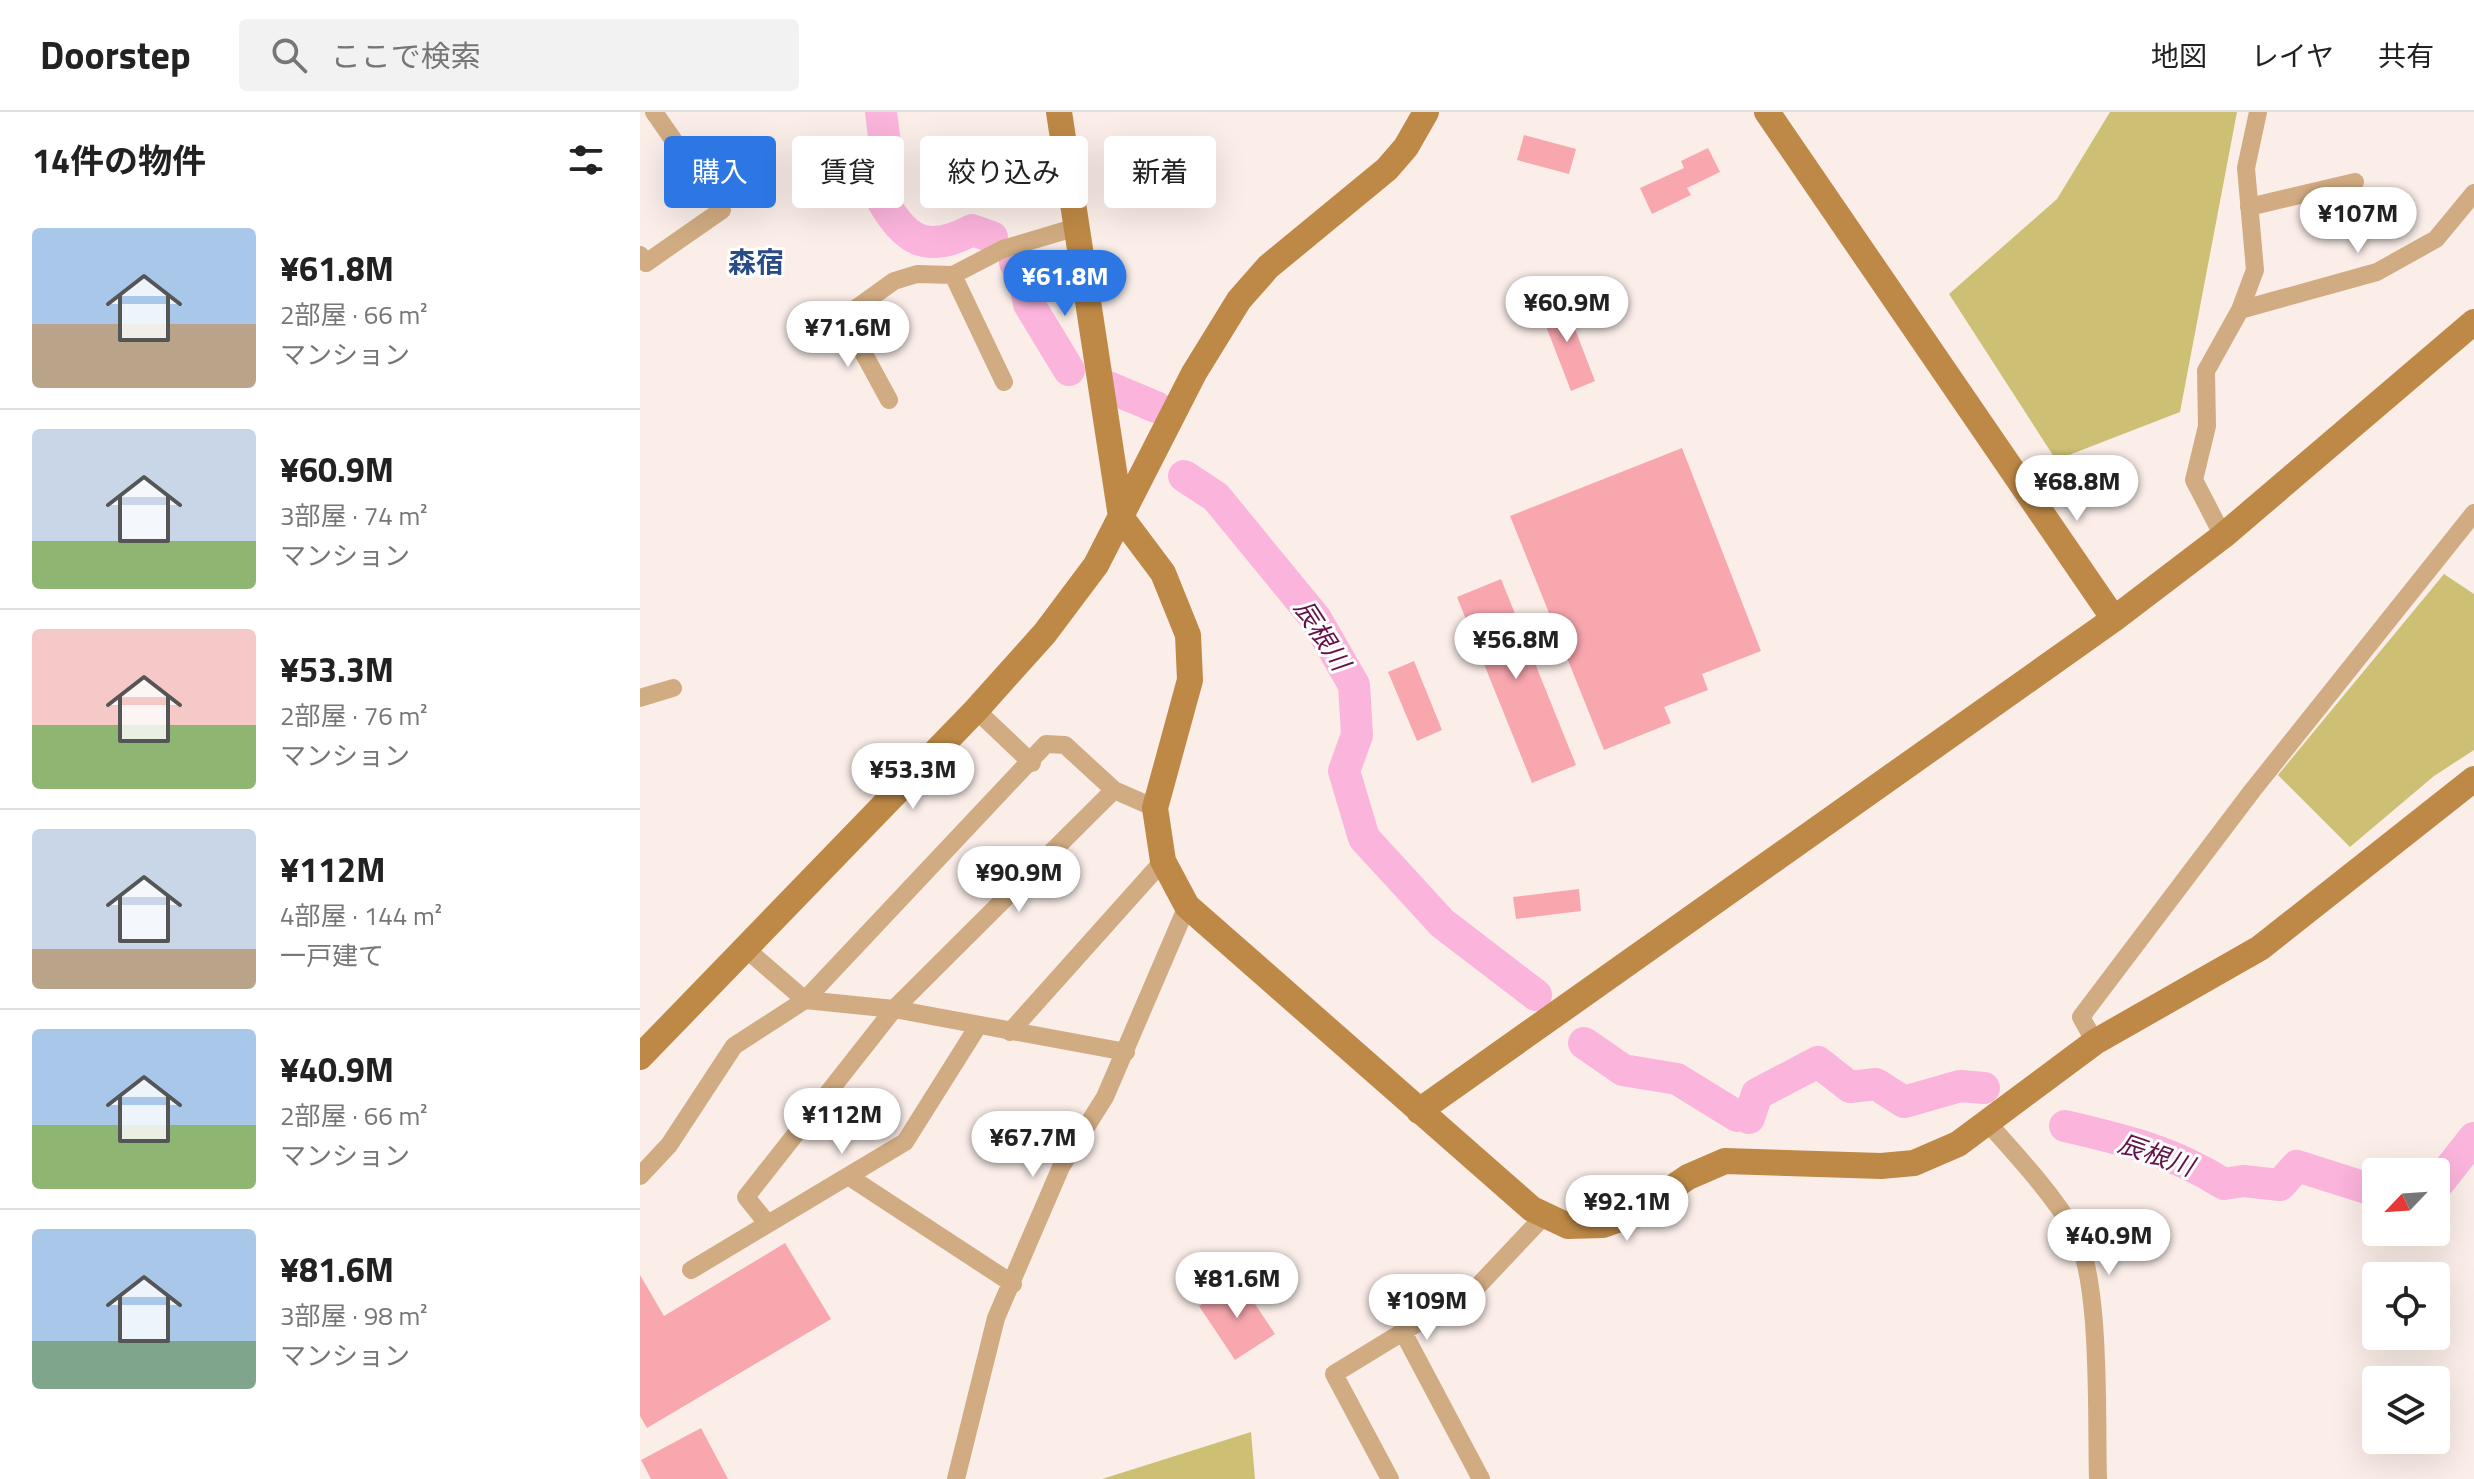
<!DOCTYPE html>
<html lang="ja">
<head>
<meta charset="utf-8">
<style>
	:root { --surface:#fff; --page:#f2f2f2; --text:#222; --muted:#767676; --line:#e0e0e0; --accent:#2c77e3 }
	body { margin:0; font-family:"Titillium Web","Noto Sans JP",sans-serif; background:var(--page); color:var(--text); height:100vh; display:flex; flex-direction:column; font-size:30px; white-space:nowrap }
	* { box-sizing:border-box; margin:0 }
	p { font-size:26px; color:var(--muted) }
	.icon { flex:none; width:44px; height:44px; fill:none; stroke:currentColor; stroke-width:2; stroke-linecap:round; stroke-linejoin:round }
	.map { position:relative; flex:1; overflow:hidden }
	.drawer { display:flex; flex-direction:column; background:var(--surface); width:640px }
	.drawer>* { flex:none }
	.guide { position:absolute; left:24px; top:24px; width:760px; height:72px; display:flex; gap:16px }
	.needle { width:52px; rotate:245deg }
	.tools { position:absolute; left:1722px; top:1046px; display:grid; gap:16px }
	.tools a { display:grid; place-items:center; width:88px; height:88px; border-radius:8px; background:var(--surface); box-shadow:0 8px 32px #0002; font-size:40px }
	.price { position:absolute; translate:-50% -68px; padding:0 18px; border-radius:28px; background:#fff; color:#222; font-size:26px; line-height:52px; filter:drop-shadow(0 2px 4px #0008) }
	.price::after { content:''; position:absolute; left:50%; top:48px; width:24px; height:18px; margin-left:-12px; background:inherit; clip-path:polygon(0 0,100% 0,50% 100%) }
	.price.current { background:var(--accent); color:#fff }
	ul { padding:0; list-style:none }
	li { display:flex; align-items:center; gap:24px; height:200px; padding:0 32px }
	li+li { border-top:2px solid var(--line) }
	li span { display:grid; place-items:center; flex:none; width:224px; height:160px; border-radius:8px; color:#555 }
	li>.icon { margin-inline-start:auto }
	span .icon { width:96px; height:96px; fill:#fffc; stroke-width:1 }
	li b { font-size:34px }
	h2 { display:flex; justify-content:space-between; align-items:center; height:96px; padding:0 32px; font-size:34px }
	.tag { padding:0 28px; border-radius:8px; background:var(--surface); box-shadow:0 8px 32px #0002; font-size:28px; line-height:72px }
	.tag.current { background:var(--accent); color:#fff }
	header { display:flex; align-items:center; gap:48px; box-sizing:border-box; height:112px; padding:0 40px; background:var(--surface); border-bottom:2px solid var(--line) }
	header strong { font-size:38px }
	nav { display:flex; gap:44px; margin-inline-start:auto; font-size:28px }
	.search { width:560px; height:72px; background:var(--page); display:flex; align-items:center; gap:20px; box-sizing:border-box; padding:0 28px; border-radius:8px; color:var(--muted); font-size:30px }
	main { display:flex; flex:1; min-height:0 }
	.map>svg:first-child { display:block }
	.forest { fill:#cdc075 }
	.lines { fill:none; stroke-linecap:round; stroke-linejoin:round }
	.river { stroke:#fbb4dc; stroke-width:32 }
	.building { fill:#f9a7af }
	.street { stroke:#d1ac82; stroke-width:18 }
	.secondary { stroke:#be8946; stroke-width:26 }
	.labels { text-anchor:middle; stroke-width:6; stroke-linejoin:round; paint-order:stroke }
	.water-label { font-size:26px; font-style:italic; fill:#631349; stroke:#fefefe }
	.quarter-label { font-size:28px; font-weight:bold; fill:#284c83; stroke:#fefefe }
</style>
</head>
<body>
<header>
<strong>Doorstep</strong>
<div class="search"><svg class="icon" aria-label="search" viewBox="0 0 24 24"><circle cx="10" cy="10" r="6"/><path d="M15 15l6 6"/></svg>ここで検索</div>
<nav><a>地図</a><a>レイヤ</a><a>共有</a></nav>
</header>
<main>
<section class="drawer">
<h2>14件の物件<svg class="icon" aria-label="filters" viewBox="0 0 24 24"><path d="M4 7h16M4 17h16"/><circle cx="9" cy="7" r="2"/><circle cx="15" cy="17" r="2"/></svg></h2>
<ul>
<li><span style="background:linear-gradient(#a9c7e8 60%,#b9a48a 0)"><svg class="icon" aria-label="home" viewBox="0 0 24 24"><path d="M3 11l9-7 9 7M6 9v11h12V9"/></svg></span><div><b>¥61.8M</b><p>2部屋 · 66 m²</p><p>マンション</p></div></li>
<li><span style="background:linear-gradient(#c9d6e8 70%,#8fb573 0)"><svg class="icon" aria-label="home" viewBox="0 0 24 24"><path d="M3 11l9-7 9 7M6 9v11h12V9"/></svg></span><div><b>¥60.9M</b><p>3部屋 · 74 m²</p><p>マンション</p></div></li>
<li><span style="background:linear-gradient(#f6c9c9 60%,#8fb573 0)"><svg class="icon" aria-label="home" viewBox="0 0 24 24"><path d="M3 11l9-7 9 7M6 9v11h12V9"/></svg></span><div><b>¥53.3M</b><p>2部屋 · 76 m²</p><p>マンション</p></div></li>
<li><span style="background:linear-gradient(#c9d6e8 75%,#b9a48a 0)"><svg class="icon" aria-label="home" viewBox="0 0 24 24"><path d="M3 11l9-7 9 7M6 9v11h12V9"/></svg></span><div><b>¥112M</b><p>4部屋 · 144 m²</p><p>一戸建て</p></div></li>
<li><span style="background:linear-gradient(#a9c7e8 60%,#8fb573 0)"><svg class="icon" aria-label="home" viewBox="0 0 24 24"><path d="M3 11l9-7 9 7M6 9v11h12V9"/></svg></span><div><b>¥40.9M</b><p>2部屋 · 66 m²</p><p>マンション</p></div></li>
<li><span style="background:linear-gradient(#a9c7e8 70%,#7fa58c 0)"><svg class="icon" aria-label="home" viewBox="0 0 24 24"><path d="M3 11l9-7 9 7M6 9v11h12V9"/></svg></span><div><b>¥81.6M</b><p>3部屋 · 98 m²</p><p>マンション</p></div></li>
</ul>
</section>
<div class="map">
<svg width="1834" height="1367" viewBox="0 0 1834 1367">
	<rect width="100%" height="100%" fill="#fbeee9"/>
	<path class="forest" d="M1470 0H1597L1540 300 1416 348 1309 182 1417 87Z
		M1804 462 1834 482V638L1794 664 1710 735 1638 663Z
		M611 1320 615 1367H462Z"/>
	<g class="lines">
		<path class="river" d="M241 0 246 40 235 75C259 121 280 147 332 118L352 125
			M375 151 383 162 389 192 429 258
			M468 275 516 295
			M544 364 576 385 676 507 714 573 717 623 704 659 724 726 802 811 896 883
			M944 931 983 958 1037 967 1097 1004
			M1109 1006 1117 982 1178 950 1210 975 1236 972 1264 990 1320 974 1344 976
			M1425 1014C1485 1028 1532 1039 1584 1072L1603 1069 1640 1073 1657 1054 1736 1079
			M1796 1074 1834 1026"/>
	</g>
	<path class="building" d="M884 23 936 37 929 62 877 48Z
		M1068 36 1080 60 1047 76 1051 83 1012 102 1000 76 1044 56 1041 49Z
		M923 186 955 269 931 279 899 196Z
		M1042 336 1121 539 1062 562 1068 578 1024 595 1031 611 964 638 870 404Z
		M861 467 936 653 892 671 817 485Z
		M774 549 802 618 777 629 748 560Z
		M939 777 941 799 876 807 873 785Z
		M145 1131 191 1207 7 1316 0 1304V1163L24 1204Z
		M599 1168 635 1222 595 1248 559 1194Z
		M61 1316 88 1367H11L1 1348Z"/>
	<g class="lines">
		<path class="street" d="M1609 95 1715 70
			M0 143 6 151 82 98 14 0
			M313 163 364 270
			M1600 198 1737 160 1796 127 1834 81
			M204 205 249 288
			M164 224 204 205 254 169 277 162 313 163 363 137 437 115
			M1583 424 1554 368 1567 314 1566 259 1600 198 1615 158 1606 56 1618 0
			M0 586 33 576
			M336 598 392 651
			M106 837 165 888 254 897 486 940
			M370 920 523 749
			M1455 930 1441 905 1612 679 1834 401
			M1348 1011C1378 1045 1410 1079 1433 1117 1462 1164 1456 1308 1458 1367
			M0 1064 29 1033 94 934 165 888 406 632 425 633 474 678 515 696
			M208 1064 373 1172
			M127 1111 106 1085 254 897 474 678
			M51 1158 265 1030 338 914
			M763 1220 841 1367
			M316 1367 356 1206 421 1055 465 985 547 794
			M750 1367 694 1262 838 1174 905 1103"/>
		<path class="secondary" d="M419 0 481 405 523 461 548 523 550 568 515 696 523 749 547 794 892 1097 928 1114 963 1113 994 1102 1048 1065 1085 1049 1241 1054 1274 1051 1318 1032 1455 930 1620 836 1834 667
			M1127 0 1474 507 1583 424 1834 210
			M0 945 336 598 405 521 456 453 554 261 599 188 628 155 747 57 766 35 786 0
			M779 999 1474 507"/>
	</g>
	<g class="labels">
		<g class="water-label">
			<text transform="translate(682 523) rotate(57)" y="9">辰根川</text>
			<text transform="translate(1516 1043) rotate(19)" y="9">辰根川</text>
		</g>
		<g class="quarter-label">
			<text x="116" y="160">森宿</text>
		</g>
	</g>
</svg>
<div class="tools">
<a><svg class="needle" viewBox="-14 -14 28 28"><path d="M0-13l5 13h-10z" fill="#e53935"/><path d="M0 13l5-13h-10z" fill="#767676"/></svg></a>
<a><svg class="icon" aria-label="locate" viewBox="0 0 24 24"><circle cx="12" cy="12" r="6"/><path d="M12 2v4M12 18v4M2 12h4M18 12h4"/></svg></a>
<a><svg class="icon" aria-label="layers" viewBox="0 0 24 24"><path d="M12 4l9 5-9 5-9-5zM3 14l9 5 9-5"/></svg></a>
</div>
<b class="price" style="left:1718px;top:143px">¥107M</b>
<b class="price current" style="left:425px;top:206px">¥61.8M</b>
<b class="price" style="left:927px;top:232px">¥60.9M</b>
<b class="price" style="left:208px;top:257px">¥71.6M</b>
<b class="price" style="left:1437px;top:411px">¥68.8M</b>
<b class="price" style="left:876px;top:569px">¥56.8M</b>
<b class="price" style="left:273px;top:699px">¥53.3M</b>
<b class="price" style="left:379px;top:802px">¥90.9M</b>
<b class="price" style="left:202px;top:1044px">¥112M</b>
<b class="price" style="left:393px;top:1067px">¥67.7M</b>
<b class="price" style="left:987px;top:1131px">¥92.1M</b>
<b class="price" style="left:1469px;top:1165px">¥40.9M</b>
<b class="price" style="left:597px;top:1208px">¥81.6M</b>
<b class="price" style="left:787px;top:1230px">¥109M</b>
<div class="guide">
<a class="tag current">購入</a>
<a class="tag">賃貸</a>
<a class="tag">絞り込み</a>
<a class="tag">新着</a>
</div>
</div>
</main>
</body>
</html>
